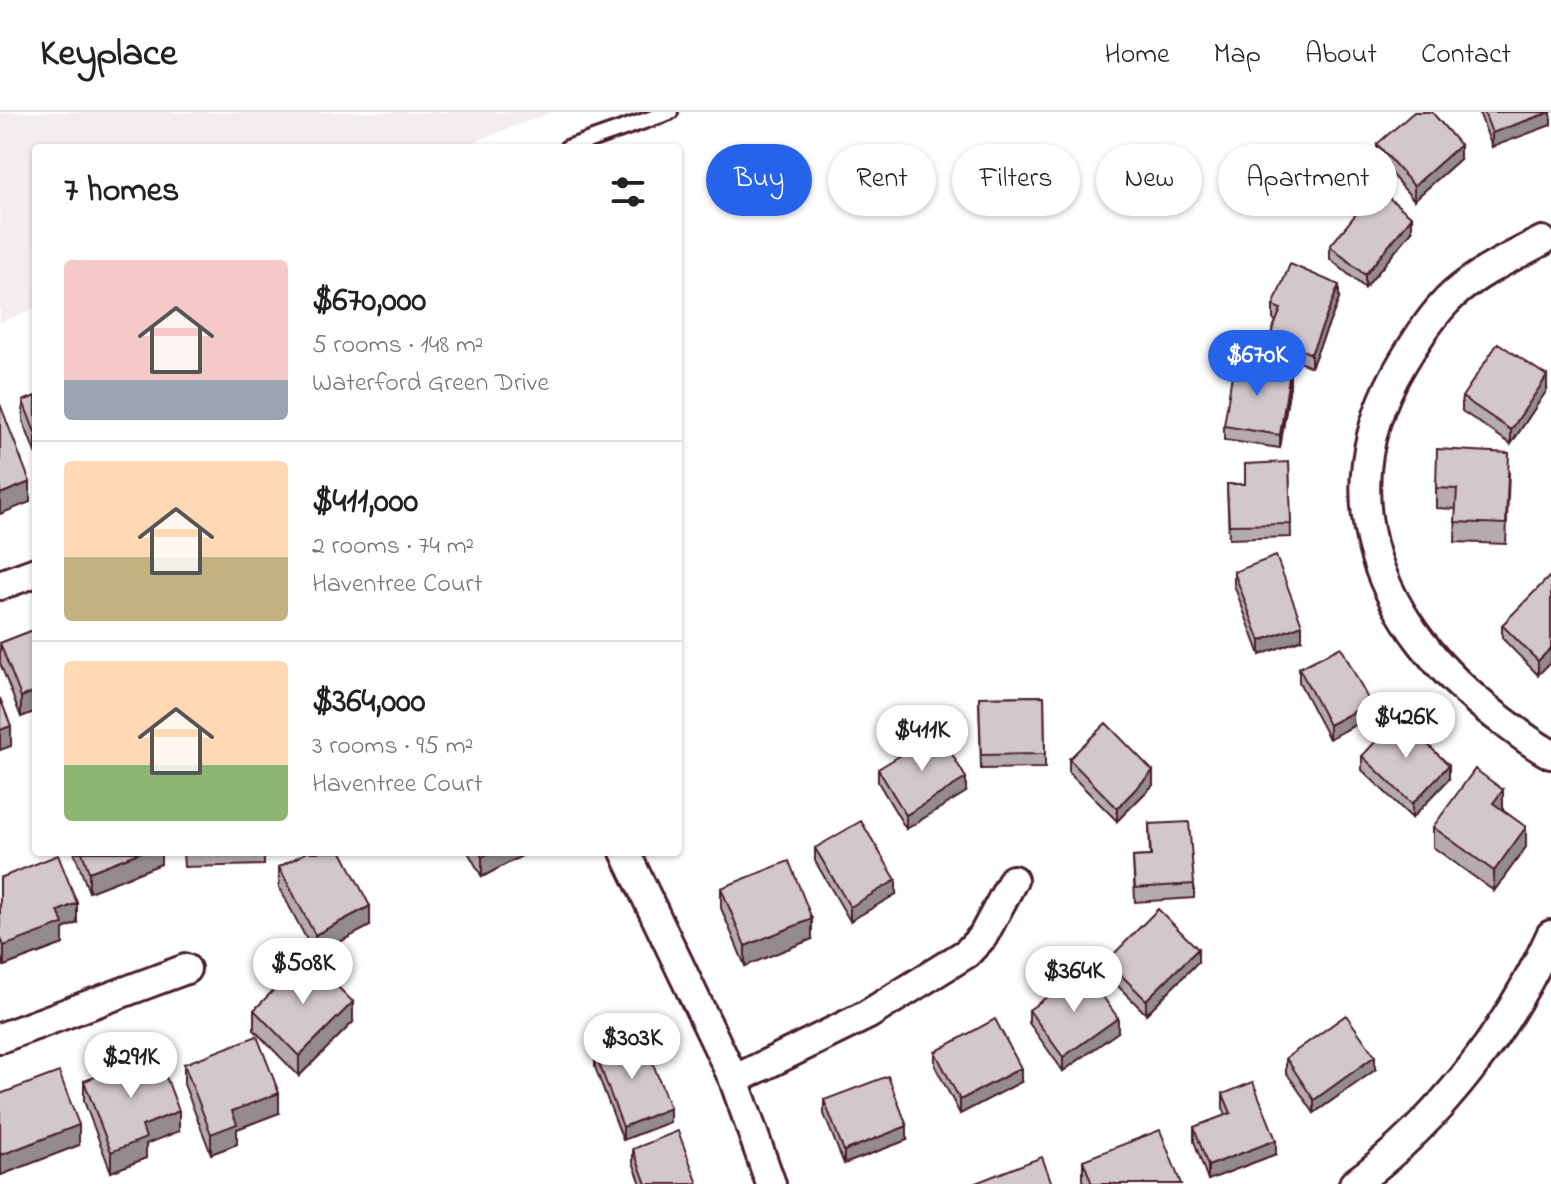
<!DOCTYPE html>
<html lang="en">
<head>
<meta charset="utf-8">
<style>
	:root { --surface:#fff; --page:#f2f2f2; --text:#222; --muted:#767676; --line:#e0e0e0; --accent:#2563eb }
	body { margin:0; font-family:"Indie Flower",sans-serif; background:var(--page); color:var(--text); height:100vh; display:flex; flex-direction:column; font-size:30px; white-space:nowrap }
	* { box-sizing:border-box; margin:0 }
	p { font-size:26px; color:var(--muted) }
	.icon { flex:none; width:44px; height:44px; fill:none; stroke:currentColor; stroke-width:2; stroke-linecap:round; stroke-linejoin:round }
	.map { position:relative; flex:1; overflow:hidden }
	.panel { position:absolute; left:32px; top:32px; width:650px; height:712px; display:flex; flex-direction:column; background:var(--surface); border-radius:8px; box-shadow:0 2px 6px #0004 }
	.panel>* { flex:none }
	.hud { position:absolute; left:706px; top:32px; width:724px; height:72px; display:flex; gap:16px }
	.price { position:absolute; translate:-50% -68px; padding:0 18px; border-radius:28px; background:#fff; color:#222; font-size:26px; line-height:52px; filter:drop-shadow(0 2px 4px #0008) }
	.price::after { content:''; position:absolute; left:50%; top:48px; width:24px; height:18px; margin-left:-12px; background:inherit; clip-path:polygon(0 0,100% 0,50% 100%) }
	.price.current { background:var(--accent); color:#fff }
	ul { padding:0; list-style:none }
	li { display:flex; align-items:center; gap:24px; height:200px; padding:0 32px }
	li+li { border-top:2px solid var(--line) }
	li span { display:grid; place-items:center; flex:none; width:224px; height:160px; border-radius:8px; color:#555 }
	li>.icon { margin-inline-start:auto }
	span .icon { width:96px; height:96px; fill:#fffc; stroke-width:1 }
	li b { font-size:34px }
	h2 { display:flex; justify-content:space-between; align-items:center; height:96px; padding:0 32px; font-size:34px }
	.tag { padding:0 28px; border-radius:36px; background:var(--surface); box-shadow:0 2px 6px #0004; font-size:28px; line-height:72px }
	.tag.current { background:var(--accent); color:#fff }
	header { display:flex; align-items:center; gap:48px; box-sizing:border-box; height:112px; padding:0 40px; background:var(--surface); border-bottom:2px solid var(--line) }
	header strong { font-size:38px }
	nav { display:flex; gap:44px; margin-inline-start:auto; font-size:28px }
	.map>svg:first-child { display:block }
	.built { fill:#f2eeef }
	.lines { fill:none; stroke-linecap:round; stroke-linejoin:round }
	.lane-casing { stroke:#4a1f2b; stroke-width:20 }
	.street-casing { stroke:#4a1f2b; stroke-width:34 }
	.lane { stroke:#fff; stroke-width:14 }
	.street { stroke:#fff; stroke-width:28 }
	.wall { fill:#b5abaf; stroke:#4a1f2b; stroke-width:2 }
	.shaded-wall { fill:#938b8e; stroke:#4a1f2b; stroke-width:2 }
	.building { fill:#d2c7cb; stroke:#4a1f2b; stroke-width:2 }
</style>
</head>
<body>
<header>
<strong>Keyplace</strong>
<nav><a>Home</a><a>Map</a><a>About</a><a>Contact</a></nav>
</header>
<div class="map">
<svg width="1551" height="1072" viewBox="0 0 1551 1072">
	<rect width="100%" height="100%" fill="#fff"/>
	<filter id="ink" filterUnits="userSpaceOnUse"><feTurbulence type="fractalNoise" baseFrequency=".0125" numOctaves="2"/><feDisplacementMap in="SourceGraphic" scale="16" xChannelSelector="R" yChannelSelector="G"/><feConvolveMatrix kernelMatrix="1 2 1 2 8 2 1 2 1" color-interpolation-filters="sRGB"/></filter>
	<g filter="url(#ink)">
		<path class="built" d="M0 0H552L458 36H36V196L0 210Z"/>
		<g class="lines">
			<g class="lane-casing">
				<path id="lane" d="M567 36 670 0"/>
			</g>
			<g class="street-casing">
				<path id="street" d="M1542 129C1512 145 1480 159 1454 182 1434 200 1417 227 1403 250 1322 385 1380 515 1496 604 1514 617 1531 632 1551 642
					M0 473 36 460
					M625 740 734 968 771 1072
					M0 926 186 857
					M734 968 867 903 967 841 983 824 1013 768
					M1354 1072C1440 1008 1507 920 1551 823"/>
			</g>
			<use href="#lane" class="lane"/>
			<use href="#street" class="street"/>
		</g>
		<path class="wall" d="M1479 0H1551L1492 35Z
			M1377 32 1460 47 1414 88 1377 46Z
			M1412 119 1365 176 1330 147V134Z
			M1339 187 1311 255 1270 238V224L1276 209 1273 207V194Z
			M1290 273 1280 336 1224 328V314Z
			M1547 278 1511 332 1462 299V285Z
			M36 284V343L23 309V289Z
			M1289 350 1291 425 1229 427 1227 372H1245Z
			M1509 361 1506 432 1455 430 1456 397 1436 396V376Z
			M1234 460 1302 527 1260 543 1234 473Z
			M1551 467 1538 563 1502 526V513Z
			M36 517V599L21 605 0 551V531Z
			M1299 556 1370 605 1329 627 1299 570Z
			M1044 584 1045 656 981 657 979 585Z
			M1362 644 1449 667 1412 706 1362 658Z
			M1069 647 1153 673 1117 709 1069 661Z
			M878 657 966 680 906 717 878 670Z
			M1503 698 1526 735 1494 779 1433 735V715Z
			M1149 712 1194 772V786L1135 790 1133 745 1150 744Z
			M815 736 896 782 850 809 815 749Z
			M74 740H161V752L89 780Z
			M183 740H264V753L184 755Z
			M468 740H529L482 765Z
			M279 755 370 814 315 843 279 775Z
			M0 766 77 811 63 817V832L4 854 0 843Z
			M721 776 812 827 745 854 721 796Z
			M1107 849 1198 850 1146 902 1107 863Z
			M254 898 353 910 299 964 254 918Z
			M1029 898 1118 920 1063 959 1029 911Z
			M935 940 1021 970 960 1002 935 954Z
			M595 941 670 1010 623 1028 595 955Z
			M1286 946 1375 958 1314 1001 1286 960Z
			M184 952 279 1001 237 1017V1032L211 1042 184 972Z
			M84 969 179 1019 146 1032V1046L111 1060 84 989Z
			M0 982 79 1033 1 1063 0 1060Z
			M1223 982 1276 1042 1208 1068 1194 1029V1015L1226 1003 1223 996Z
			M824 988 907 1028 844 1052 824 1002Z
			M633 1037 698 1072H641L633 1050Z
			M1083 1048 1181 1072H1084L1083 1068Z"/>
		<path class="shaded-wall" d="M1551 0V13L1492 35V21Z
			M1460 33V47L1414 88V74Z
			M1412 105V119L1365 176V163Z
			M1339 173V187L1311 255V242Z
			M1290 259V273L1280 336V323Z
			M1547 264V278L1511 332V318Z
			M30 370V390L0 402V382Z
			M1302 513V527L1260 543V529Z
			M1551 536V550L1538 563V549Z
			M36 579V599L21 605V585Z
			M1370 591V605L1329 627V613Z
			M11 614V634L0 638V618Z
			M1449 653V667L1412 706V692Z
			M1153 659V673L1117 709V696Z
			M966 666V680L906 717V703Z
			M1503 678V698L1493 711V691Z
			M1526 715V735L1494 779V759Z
			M141 740H161V752L89 780V760Z
			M491 740H529L482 765V745Z
			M896 768V782L850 809V795Z
			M77 791V811L63 817V832L4 854V834L58 799Z
			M370 794V814L315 843V823Z
			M812 807V827L745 854V834Z
			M1198 837V850L1146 902V888Z
			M353 890V910L299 964V944Z
			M1118 906V920L1063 959V945Z
			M1375 944V958L1314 1001V988Z
			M1021 956V970L960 1002V988Z
			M279 981V1001L237 1017V1032L211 1042V1022L232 999Z
			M670 996V1010L623 1028V1015Z
			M179 999V1019L146 1032V1046L111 1060V1040L142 1014Z
			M79 1013V1033L1 1063V1043Z
			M907 1014V1028L844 1052V1039Z
			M1276 1028V1042L1208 1068V1054Z"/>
		<path class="building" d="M1414 0H1432L1460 33 1414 74 1377 32Z
			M1484 0H1550L1492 21Z
			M1377 76 1412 105 1365 163 1330 134Z
			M1290 152 1339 173 1311 242 1270 224 1281 197 1273 194Z
			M1498 231 1547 264 1511 318 1462 285Z
			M1234 250 1290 259 1280 323 1224 314Z
			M36 284V323L23 289Z
			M0 292 30 370 0 382Z
			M1437 337 1509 341 1506 412 1455 410 1457 377 1436 376Z
			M1289 350 1291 412 1229 413 1227 372H1245V352Z
			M1276 444 1302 513 1260 529 1234 460Z
			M1549 465 1551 467V536L1538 549 1502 513Z
			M36 517V579L21 585 0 531Z
			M1341 535 1370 591 1329 613 1299 556Z
			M1044 584 1045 642 981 643 979 585Z
			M0 586 11 614 0 618Z
			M1399 605 1449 653 1412 692 1362 644Z
			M1106 611 1153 659 1117 696 1069 647Z
			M939 620 966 666 906 703 878 657Z
			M1475 657 1503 678 1493 691 1526 715 1494 759 1433 715Z
			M861 709 896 768 850 795 815 736Z
			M1189 710 1194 772 1135 776 1133 745 1151 744 1149 712Z
			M82 740H141L89 760Z
			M307 740H342L370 794 315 823 279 755Z
			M479 740H491L482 745Z
			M58 743 77 791 58 799 63 812 4 834 0 823V766Z
			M789 749 812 807 745 834 721 776Z
			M1158 797 1198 837 1146 888 1107 849Z
			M307 844 353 890 299 944 254 898Z
			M1084 858 1118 906 1063 945 1029 898Z
			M1346 903 1375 944 1314 988 1286 946Z
			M995 907 1021 956 960 988 935 940Z
			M642 923 670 996 623 1015 595 941Z
			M257 924 279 981 232 999 237 1012 211 1022 184 952Z
			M157 941 179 999 142 1014 146 1026 111 1040 84 969Z
			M59 960 79 1013 1 1043 0 1040V982Z
			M888 964 907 1014 844 1039 824 988Z
			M1253 970 1276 1028 1208 1054 1194 1015 1231 1001 1223 982Z
			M1160 1018 1181 1072H1092L1083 1048Z
			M678 1019 698 1072H646L633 1037Z
			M1042 1045 1052 1072H973Z"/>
	</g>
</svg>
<b class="price current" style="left:1257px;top:286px">$670K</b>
<b class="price" style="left:1406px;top:648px">$426K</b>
<b class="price" style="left:922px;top:661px">$411K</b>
<b class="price" style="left:303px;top:894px">$508K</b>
<b class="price" style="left:1074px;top:902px">$364K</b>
<b class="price" style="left:632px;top:969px">$303K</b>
<b class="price" style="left:131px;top:988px">$291K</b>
<div class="hud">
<a class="tag current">Buy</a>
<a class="tag">Rent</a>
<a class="tag">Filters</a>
<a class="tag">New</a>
<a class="tag">Apartment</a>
</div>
<section class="panel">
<h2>7 homes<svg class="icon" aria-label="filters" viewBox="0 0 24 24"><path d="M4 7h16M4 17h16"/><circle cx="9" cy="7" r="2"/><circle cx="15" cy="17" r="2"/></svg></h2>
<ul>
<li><span style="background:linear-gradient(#f6c9c9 75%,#9aa5b1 0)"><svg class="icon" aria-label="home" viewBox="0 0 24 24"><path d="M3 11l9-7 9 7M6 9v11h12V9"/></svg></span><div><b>$670,000</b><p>5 rooms · 148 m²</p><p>Waterford Green Drive</p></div></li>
<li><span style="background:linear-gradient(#ffd9b3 60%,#c2b280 0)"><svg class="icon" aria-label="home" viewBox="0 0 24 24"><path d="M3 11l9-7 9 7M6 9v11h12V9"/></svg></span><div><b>$411,000</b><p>2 rooms · 74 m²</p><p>Haventree Court</p></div></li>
<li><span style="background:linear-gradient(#ffd9b3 65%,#8fb573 0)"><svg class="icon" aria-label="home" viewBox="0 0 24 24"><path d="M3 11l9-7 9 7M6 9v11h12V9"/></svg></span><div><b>$364,000</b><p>3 rooms · 95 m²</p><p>Haventree Court</p></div></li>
</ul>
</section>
</div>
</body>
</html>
